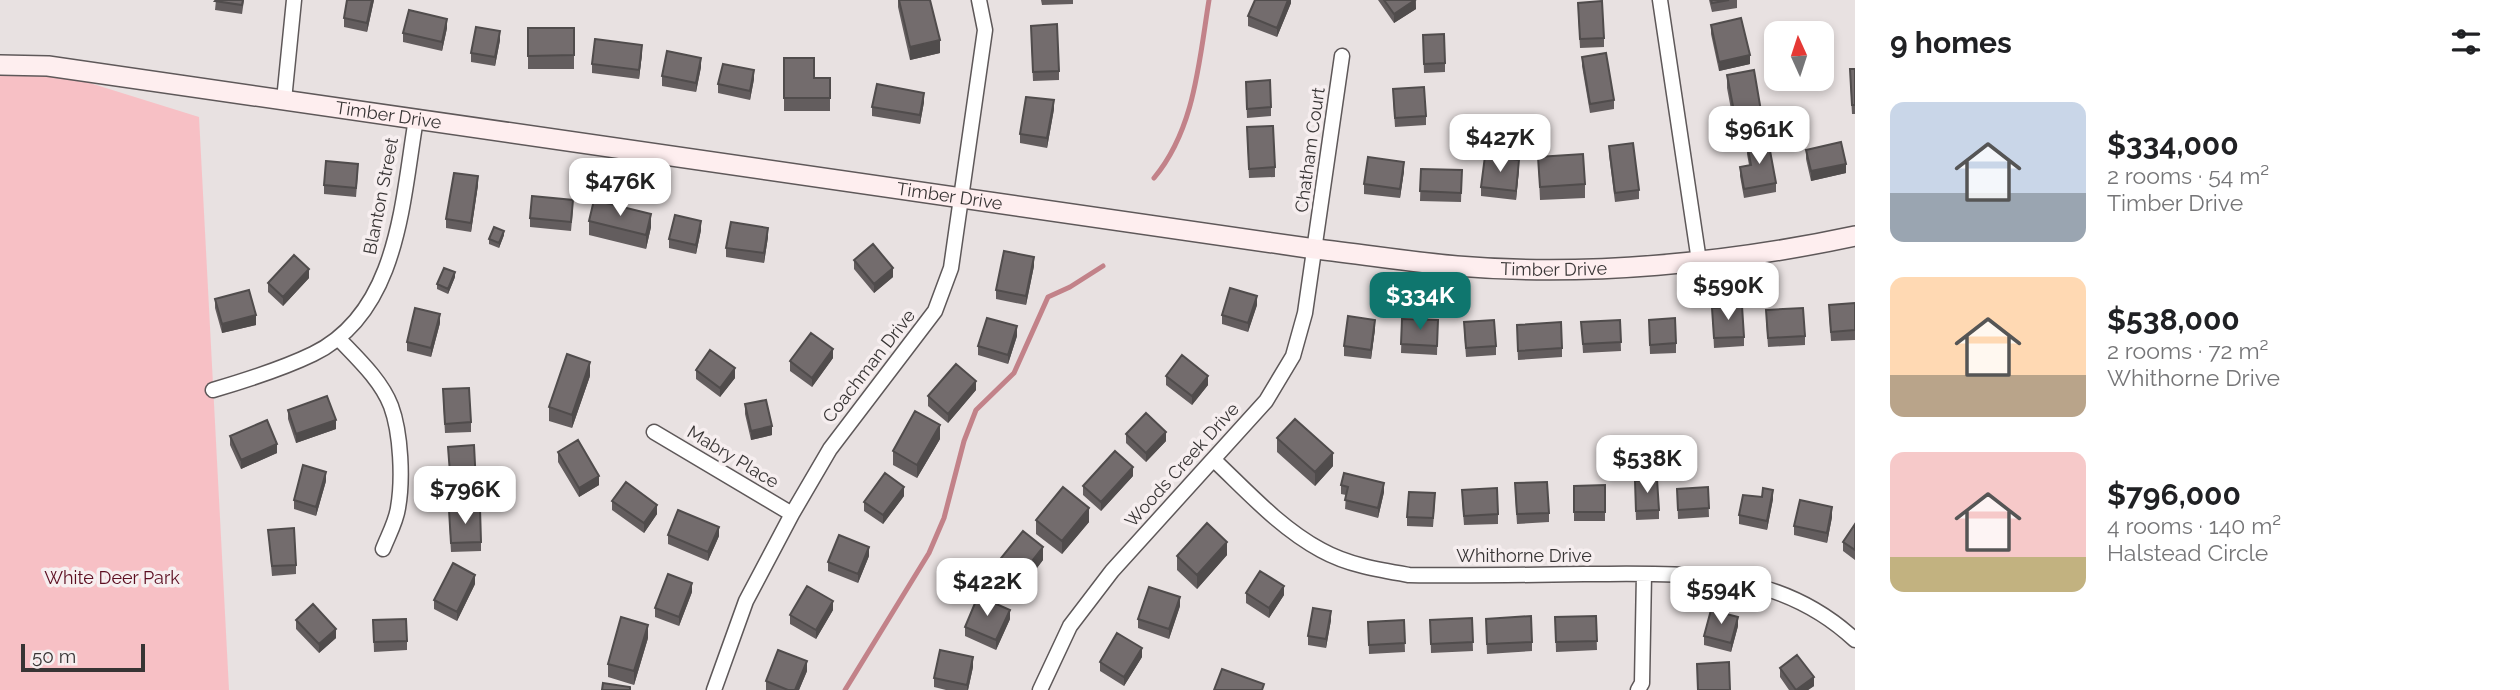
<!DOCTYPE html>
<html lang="en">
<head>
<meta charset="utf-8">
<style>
	:root { --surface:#fff; --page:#f2f2f2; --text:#202124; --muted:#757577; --accent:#0f766e }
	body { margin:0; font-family:Raleway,sans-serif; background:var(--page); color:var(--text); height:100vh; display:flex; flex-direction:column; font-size:26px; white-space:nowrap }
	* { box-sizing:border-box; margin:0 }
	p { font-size:23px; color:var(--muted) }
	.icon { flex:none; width:38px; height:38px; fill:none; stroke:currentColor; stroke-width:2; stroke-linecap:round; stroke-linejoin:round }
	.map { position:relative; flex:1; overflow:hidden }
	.side { display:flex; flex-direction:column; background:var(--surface); width:665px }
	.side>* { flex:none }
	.needle { width:46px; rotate:357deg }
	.tools { position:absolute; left:1764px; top:21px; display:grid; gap:14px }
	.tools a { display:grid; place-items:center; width:70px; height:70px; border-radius:14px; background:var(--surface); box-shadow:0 4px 10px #0003; font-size:35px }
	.scale { position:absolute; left:21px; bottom:18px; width:124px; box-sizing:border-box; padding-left:7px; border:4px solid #373434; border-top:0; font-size:19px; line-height:24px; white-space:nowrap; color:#373434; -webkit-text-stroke:5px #f6eeef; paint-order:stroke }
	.price { position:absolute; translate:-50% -60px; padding:0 16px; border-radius:14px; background:#fff; color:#222; font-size:23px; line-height:46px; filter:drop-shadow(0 2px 4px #0008) }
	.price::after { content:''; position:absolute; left:50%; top:42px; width:21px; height:16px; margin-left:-10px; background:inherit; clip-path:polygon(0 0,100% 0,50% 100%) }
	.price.active { background:var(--accent); color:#fff }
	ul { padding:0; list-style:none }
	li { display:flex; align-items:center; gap:21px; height:175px; padding:0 35px }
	li span { display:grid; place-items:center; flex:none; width:196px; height:140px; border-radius:14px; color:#555 }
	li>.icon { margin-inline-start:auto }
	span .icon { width:84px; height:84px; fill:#fffc; stroke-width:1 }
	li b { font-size:30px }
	h2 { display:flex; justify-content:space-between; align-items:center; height:84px; padding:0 35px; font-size:30px }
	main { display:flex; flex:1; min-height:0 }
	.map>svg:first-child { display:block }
	.green { fill:#f7c0c5 }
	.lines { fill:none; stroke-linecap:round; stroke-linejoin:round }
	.stream { stroke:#c28289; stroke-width:5 }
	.minor-casing { stroke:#5e5859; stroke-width:17 }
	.secondary-casing { stroke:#5e5859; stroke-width:22 }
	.minor { stroke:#fff; stroke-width:14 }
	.secondary { stroke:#feeeef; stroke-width:19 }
	.wall { fill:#635d5e }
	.shaded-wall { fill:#504c4c }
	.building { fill:#736c6d; stroke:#504c4c; stroke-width:2 }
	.labels { text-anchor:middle; stroke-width:7; stroke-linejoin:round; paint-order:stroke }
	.street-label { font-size:18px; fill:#373434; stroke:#f6eeef }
	.park-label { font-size:18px; fill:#5b0d20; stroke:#f6eeef }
</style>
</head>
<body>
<main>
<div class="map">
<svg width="1855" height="690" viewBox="0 0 1855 690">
	<rect width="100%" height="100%" fill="#e8e1e1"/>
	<path class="green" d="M0 55 199 117 229 690H0Z"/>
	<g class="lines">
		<path class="stream" d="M1154 178C1195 129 1199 61 1209 0
			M845 690 929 553 944 518 964 441 976 410 1014 373 1048 297 1070 287 1103 266"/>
		<g class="minor-casing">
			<path id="minor" d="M1660 0 1699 261
				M284 100 294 0
				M338 338C357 358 381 380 391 406 401 433 403 480 398 508 396 522 388 536 383 549
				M213 390C247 380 282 369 313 354 399 312 402 201 416 119
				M654 432 792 514
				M1214 460C1247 491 1280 528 1321 550 1348 565 1379 570 1409 575 1467 576 1526 575 1584 574 1683 574 1777 567 1855 640
				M714 690 746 601 792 514 830 449 935 311 951 268 985 30 979 0
				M1040 690 1070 626 1112 571 1266 401 1293 356 1305 313 1342 56
				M1638 690 1642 683 1644 574"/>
		</g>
		<g class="secondary-casing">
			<g id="secondary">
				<path id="s1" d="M0 65 48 66 1315 249C1362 254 1410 262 1457 266 1586 277 1729 263 1855 236"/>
			</g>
		</g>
		<use href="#minor" class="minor"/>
		<use href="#secondary" class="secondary"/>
	</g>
	<path class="wall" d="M216 0H244L242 14 215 10Z
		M347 0H374L367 32 344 27V18Z
		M898 0H930L940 53 910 60 898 7Z
		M1041 0H1073V4L1042 5Z
		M1291 0V3L1277 37 1248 26V16Z
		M1378 0H1416V9L1394 23Z
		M1709 0H1737V8L1712 12Z
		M1578 12 1604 38V47L1580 48Z
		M1711 25 1750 64 1719 71 1711 34Z
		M447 28 442 51 403 42V33Z
		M528 28H574V69H528Z
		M1031 35 1059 71V80L1033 81Z
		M500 40 495 66 471 62V53Z
		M1423 45 1445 63V72L1424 73Z
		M642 54 639 79 592 73V64Z
		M1582 57 1614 100V109L1590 113 1582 66Z
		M784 58 814 78H830V111H784Z
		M701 67 696 92 662 86V76Z
		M1855 69V114H1852L1850 78Z
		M1727 75 1762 117V131L1736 136 1727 88Z
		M754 79 750 100 718 93V84Z
		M1246 91 1271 107V116L1247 118Z
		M1393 98 1426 116V125L1395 127Z
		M924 102 920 124 872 116V107Z
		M1054 109 1047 148 1020 143V134Z
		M1247 136 1275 167V177L1249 178Z
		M1747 144 1776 183V192L1744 198 1740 176V167L1749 165 1747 154Z
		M1609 146 1639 190V199L1615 202 1609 155Z
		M1806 150 1846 173 1811 181 1806 159Z
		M1538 157 1585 184V198L1540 200Z
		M1421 169 1462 170 1461 202 1420 201Z
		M1519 169 1516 200 1481 196V187Z
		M1404 171 1400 198 1364 194V184Z
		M358 173 356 197 324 194V185Z
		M478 185 471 232 446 228V219Z
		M573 209 571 231 530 227V218Z
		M589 221 651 227 646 249 589 235Z
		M701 230 696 254 669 248V239Z
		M504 235 499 248 489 244V239Z
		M768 237 764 263 726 257V248Z
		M854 260 893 277 874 293 854 269Z
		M1034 266 1026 305 996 299V290Z
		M455 277 448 294 437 289V284Z
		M309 278 283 306 268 292V283Z
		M215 299 256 325 222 333 215 308Z
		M1855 303V340L1831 341 1829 314Z
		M1257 305 1248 332 1222 324V315Z
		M1712 308 1744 337V346L1714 348Z
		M1402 319 1438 320 1437 355 1401 353Z
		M1766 319 1805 336V345L1768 347Z
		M1620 320 1621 351 1583 353 1581 322Z
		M440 323 431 357 407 351V342Z
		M1375 329 1371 359 1344 356V346Z
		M1649 329 1676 343V353L1650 354Z
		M1464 331 1496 346V355L1466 357Z
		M1517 334 1562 348V357L1518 360Z
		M1017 336 1008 364 978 355V346Z
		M833 358 812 387 790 371V361Z
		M696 370 735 378 720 397 696 379Z
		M590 376 572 428 549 421V407Z
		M1166 376 1208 385 1192 405 1166 385Z
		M976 390 948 423 928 406V396Z
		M443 399 471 422V432L445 433Z
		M745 404 772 435 751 440 745 414Z
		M288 410 336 429 296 443 288 419Z
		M1126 434 1166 441 1146 462 1126 443Z
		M230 436 277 453 241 469 230 445Z
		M1277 438 1333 466 1315 486 1277 452Z
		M940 439 917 478 893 465V451Z
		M448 447 476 484V494L451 495Z
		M558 452 599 485 579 497 558 462Z
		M1133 476 1101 511 1083 495V486Z
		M326 481 316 516 294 509V500Z
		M1341 485 1384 492 1378 518 1345 509 1346 495 1341 494Z
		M1605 485V521H1574V486Z
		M1708 487 1709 517 1678 519 1677 489Z
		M1635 490 1659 510V519L1636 520Z
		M1515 492 1549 513V522L1517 524Z
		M904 496 883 524 864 511V502Z
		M1762 497 1773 499 1767 530 1739 524V515Z
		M1462 499 1498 514V524L1464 525Z
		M612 501 657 514 644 533 612 510Z
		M1435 502 1433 527 1407 526V517Z
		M1832 517 1827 543 1794 535V526Z
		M449 519 481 542V551L451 552Z
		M1036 520 1089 522 1062 554 1036 534Z
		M1855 524V560L1843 551V542Z
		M268 530 296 565V574L272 576Z
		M668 535 719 536 708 561 668 544Z
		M1227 555 1197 589 1177 570V556Z
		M869 556 858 583 828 571V562Z
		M1043 560 1014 598 993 582V568Z
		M475 584 457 621 434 609V600Z
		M692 592 679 626 655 617V608Z
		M1246 593 1284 595 1269 618 1246 603Z
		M1180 606 1169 639 1138 628V619Z
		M833 610 816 639 790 624V615Z
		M1596 616 1597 650 1556 652 1555 617Z
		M1472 618 1473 651 1431 653 1430 620Z
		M1010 619 996 650 965 636V627Z
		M296 620 336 638 319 653 296 629Z
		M373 620 407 641V650L374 652Z
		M1331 620 1326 648 1308 645V636Z
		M1404 620 1405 652 1369 654 1368 622Z
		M1738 626 1731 652 1704 645V636Z
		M1486 628 1532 642V651L1487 654Z
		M648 638 634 685 608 677V664Z
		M1142 657 1124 686 1100 671V662Z
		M973 667 968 690H946L934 687V678Z
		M1780 668 1814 686 1808 690H1789L1780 677Z
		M807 671 799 690H766V681Z"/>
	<path class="shaded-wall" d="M372 0H374L367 32V23Z
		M1288 0H1291V3L1277 37V28Z
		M1415 0 1416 9 1394 23V14Z
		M447 19V28L442 51V42Z
		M500 31V40L495 66V57Z
		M940 40V53L910 60V47Z
		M642 45V54L639 79V70Z
		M1750 55V64L1719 71V62Z
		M701 58V67L696 92V83Z
		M754 70V79L750 100V91Z
		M924 93V102L920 124V115Z
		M1054 100V109L1047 148V138Z
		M1519 160V169L1516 200V191Z
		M1404 162V171L1400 198V189Z
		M1846 164V173L1811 181V171Z
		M478 176V185L471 232V223Z
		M651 214V227L646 249V235Z
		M701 221V230L696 254V245Z
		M768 228V237L764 263V253Z
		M504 231V235L499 248V243Z
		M1034 257V266L1026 305V296Z
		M893 268V277L874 293V284Z
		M309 269V278L283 306V297Z
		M455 272V277L448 294V289Z
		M1257 296V305L1248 332V323Z
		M440 314V323L431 357V348Z
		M256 315V325L222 333V324Z
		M1375 320V329L1371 359V350Z
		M1017 326V336L1008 364V355Z
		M833 349V358L812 387V378Z
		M590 362V376L572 428V415Z
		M735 368V378L720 397V388Z
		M1208 376V385L1192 405V396Z
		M976 381V390L948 423V414Z
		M336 420V429L296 443V434Z
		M940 425V439L917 478V465Z
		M772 426V435L751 440V431Z
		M1166 432V441L1146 462V453Z
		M277 444V453L241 469V460Z
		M1333 453V466L1315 486V472Z
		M1133 467V476L1101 511V502Z
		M326 472V481L316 516V507Z
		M599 476V485L579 497V488Z
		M1384 483V492L1378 518V508Z
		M904 487V496L883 524V515Z
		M1773 490V499L1767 530V521Z
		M657 505V514L644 533V523Z
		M1832 507V517L1827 543V533Z
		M1089 508V522L1062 554V541Z
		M719 527V536L708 561V552Z
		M1227 542V555L1197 589V575Z
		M869 547V556L858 583V574Z
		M1043 547V560L1014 598V584Z
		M475 575V584L457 621V612Z
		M692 583V592L679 626V617Z
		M1284 586V595L1269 618V608Z
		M1180 597V606L1169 639V629Z
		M833 601V610L816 639V630Z
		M1010 610V619L996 650V640Z
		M1331 611V620L1326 648V639Z
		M1738 617V626L1731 652V643Z
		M648 625V638L634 685V671Z
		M336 629V638L319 653V644Z
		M1142 648V657L1124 686V677Z
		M973 657V667L968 690H967V685Z
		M807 661V671L799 690H795Z
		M1814 677V686L1808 690H1796Z"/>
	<path class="building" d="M216 0H243L242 5 215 1Z
		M347 0H372L367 23 344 18Z
		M899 0H930L940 40 910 47Z
		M1255 0H1288L1277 28 1248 16Z
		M1384 0H1415L1394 14Z
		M1711 0H1729L1712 3Z
		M1602 1 1604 38 1580 39 1578 3Z
		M409 10 447 19 442 42 403 33Z
		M1741 18 1750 55 1719 62 1711 25Z
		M1057 24 1059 71 1033 72 1031 26Z
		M476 27 500 31 495 57 471 53Z
		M528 28H574V55L528 56Z
		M1444 34 1445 63 1424 64 1423 35Z
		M595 39 642 45 639 70 592 64Z
		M667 51 701 58 696 83 662 76Z
		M1606 53 1614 100 1590 104 1582 57Z
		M784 58H814V78H830V98H784Z
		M723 64 754 70 750 91 718 84Z
		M1850 69H1855V105H1852Z
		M1754 70 1762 117 1736 122 1727 75Z
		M1270 80 1271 107 1247 109 1246 82Z
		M877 84 924 93 920 115 872 107Z
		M1424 87 1426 116 1395 118 1393 89Z
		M1026 97 1054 100 1047 138 1020 134Z
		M1273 126 1275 167 1249 169 1247 127Z
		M1768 140 1776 183 1744 189 1740 167 1751 165 1747 144Z
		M1841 142 1846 164 1811 171 1806 150Z
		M1633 143 1639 190 1615 193 1609 146Z
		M1583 154 1585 184 1540 187 1538 157Z
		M1485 156 1519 160 1516 191 1481 187Z
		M1368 157 1404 162 1400 189 1364 184Z
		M326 161 358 164 356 188 324 185Z
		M1421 169 1462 170 1461 193 1420 191Z
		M454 173 478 176 471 223 446 219Z
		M532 196 573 200 571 222 530 218Z
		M594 200 651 214 646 235 589 221Z
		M675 215 701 221 696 245 669 239Z
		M731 222 768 228 764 253 726 248Z
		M494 227 504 231 499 243 489 239Z
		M873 244 893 268 874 284 854 260Z
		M1004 251 1034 257 1026 296 996 290Z
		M294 255 309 269 283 297 268 283Z
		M444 268 455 272 448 289 437 284Z
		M1230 288 1257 296 1248 323 1222 315Z
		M249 290 256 315 222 324 215 299Z
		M1855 303V330L1831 332 1829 305Z
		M1742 306 1744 337 1714 338 1712 308Z
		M415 308 440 314 431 348 407 342Z
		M1803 308 1805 336 1768 338 1766 310Z
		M1348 316 1375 320 1371 350 1344 346Z
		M987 318 1017 326 1008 355 978 346Z
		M1675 318 1676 343 1650 345 1649 320Z
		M1402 319 1438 320 1437 346 1401 344Z
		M1494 320 1496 346 1466 348 1464 322Z
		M1620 320 1621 342 1583 344 1581 322Z
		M1561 322 1562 348 1518 351 1517 325Z
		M811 333 833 349 812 378 790 361Z
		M710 350 735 368 720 388 696 370Z
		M567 354 590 362 572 415 549 407Z
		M1182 355 1208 376 1192 396 1166 376Z
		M956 364 976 381 948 414 928 396Z
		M469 388 471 422 445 424 443 389Z
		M327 396 336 420 296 434 288 410Z
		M766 400 772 426 751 431 745 404Z
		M915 411 940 425 917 465 893 451Z
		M1146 413 1166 432 1146 453 1126 434Z
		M1295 419 1333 453 1315 472 1277 438Z
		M267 420 277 444 241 460 230 436Z
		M578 440 599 476 579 488 558 452Z
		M474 445 476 484 451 486 448 447Z
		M1115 451 1133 467 1101 502 1083 486Z
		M303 465 326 472 316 507 294 500Z
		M885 473 904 487 883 515 864 502Z
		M1344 473 1384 483 1378 508 1345 500 1348 487 1341 485Z
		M1657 479 1659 510 1636 511 1635 481Z
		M626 482 657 505 644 523 612 501Z
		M1547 482 1549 513 1517 514 1515 483Z
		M1605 485V512H1574V486Z
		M1063 487 1089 508 1062 541 1036 520Z
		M1708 487 1709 508 1678 510 1677 489Z
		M1497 488 1498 514 1464 516 1462 490Z
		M1763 488 1773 490 1767 521 1739 515 1743 495 1762 497Z
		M1409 492 1435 493 1433 518 1407 517Z
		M1800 500 1832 507 1827 533 1794 526Z
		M480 508 481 542 451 543 449 510Z
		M678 510 719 527 708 552 668 535Z
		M1207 523 1227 542 1197 575 1177 556Z
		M1855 524V550L1843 542Z
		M294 528 296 565 272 566 268 530Z
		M1023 531 1043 547 1014 584 993 568Z
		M839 535 869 547 858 574 828 562Z
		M453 563 475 575 457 612 434 600Z
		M1260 571 1284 586 1269 608 1246 593Z
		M668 574 692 583 679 617 655 608Z
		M807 586 833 601 816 630 790 615Z
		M1149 587 1180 597 1169 629 1138 619Z
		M978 596 1010 610 996 640 965 627Z
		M313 604 336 629 319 644 296 620Z
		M1313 608 1331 611 1326 639 1308 636Z
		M1711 610 1738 617 1731 643 1704 636Z
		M1531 616 1532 642 1487 644 1486 619Z
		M1596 616 1597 641 1556 642 1555 617Z
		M621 617 648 625 634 671 608 664Z
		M1472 618 1473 642 1431 644 1430 620Z
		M406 619 407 641 374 642 373 620Z
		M1404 620 1405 643 1369 645 1368 622Z
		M1117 633 1142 648 1124 677 1100 662Z
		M778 650 807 661 795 690H788L766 681Z
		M940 650 973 657 967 685 934 678Z
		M1797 655 1814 677 1796 690 1780 668Z
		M1729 662 1730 690H1698L1697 664Z
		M1222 669 1264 684 1262 690H1214Z
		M603 683 630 687V690H602Z"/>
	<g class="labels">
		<g class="street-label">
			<text dy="6" stroke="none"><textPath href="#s1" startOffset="392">Timber Drive</textPath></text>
			<text transform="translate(1310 150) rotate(-82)" y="6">Chatham Court</text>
			<text transform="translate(381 196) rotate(-79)" y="6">Blanton Street</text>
			<text dy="6" stroke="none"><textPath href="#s1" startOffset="959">Timber Drive</textPath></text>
			<text dy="6" stroke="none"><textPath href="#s1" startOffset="1568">Timber Drive</textPath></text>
			<text transform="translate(869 366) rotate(-52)" y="6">Coachman Drive</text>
			<text transform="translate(733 457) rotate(31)" y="6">Mabry Place</text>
			<text transform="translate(1182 465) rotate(-48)" y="6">Woods Creek Drive</text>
			<text x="1524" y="562">Whithorne Drive</text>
		</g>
		<g class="park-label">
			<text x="112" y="584">White Deer Park</text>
		</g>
	</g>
</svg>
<div class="tools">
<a><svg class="needle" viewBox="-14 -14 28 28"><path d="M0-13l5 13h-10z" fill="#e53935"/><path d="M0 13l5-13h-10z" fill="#757577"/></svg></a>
</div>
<div class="scale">50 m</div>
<b class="price" style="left:1759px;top:166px">$961K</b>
<b class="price" style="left:1500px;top:174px">$427K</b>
<b class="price" style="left:620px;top:218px">$476K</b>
<b class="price" style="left:1728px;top:322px">$590K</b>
<b class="price active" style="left:1420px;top:332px">$334K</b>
<b class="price" style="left:1647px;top:495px">$538K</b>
<b class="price" style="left:465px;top:526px">$796K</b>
<b class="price" style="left:987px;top:618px">$422K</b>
<b class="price" style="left:1721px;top:626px">$594K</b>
</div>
<section class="side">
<h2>9 homes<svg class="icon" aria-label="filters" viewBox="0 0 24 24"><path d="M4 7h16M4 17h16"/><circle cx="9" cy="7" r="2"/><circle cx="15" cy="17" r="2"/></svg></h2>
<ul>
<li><span style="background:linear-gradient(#c9d6e8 65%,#9aa5b1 0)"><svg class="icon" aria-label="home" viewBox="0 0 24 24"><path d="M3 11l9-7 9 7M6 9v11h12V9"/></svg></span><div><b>$334,000</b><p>2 rooms · 54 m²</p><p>Timber Drive</p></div></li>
<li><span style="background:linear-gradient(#ffd9b3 70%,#b9a48a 0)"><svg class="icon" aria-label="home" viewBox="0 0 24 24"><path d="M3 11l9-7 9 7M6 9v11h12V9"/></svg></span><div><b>$538,000</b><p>2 rooms · 72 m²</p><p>Whithorne Drive</p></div></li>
<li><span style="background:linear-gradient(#f6c9c9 75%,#c2b280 0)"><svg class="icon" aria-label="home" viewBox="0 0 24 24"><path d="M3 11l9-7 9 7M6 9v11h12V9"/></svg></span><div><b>$796,000</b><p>4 rooms · 140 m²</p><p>Halstead Circle</p></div></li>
</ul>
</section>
</main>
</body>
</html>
